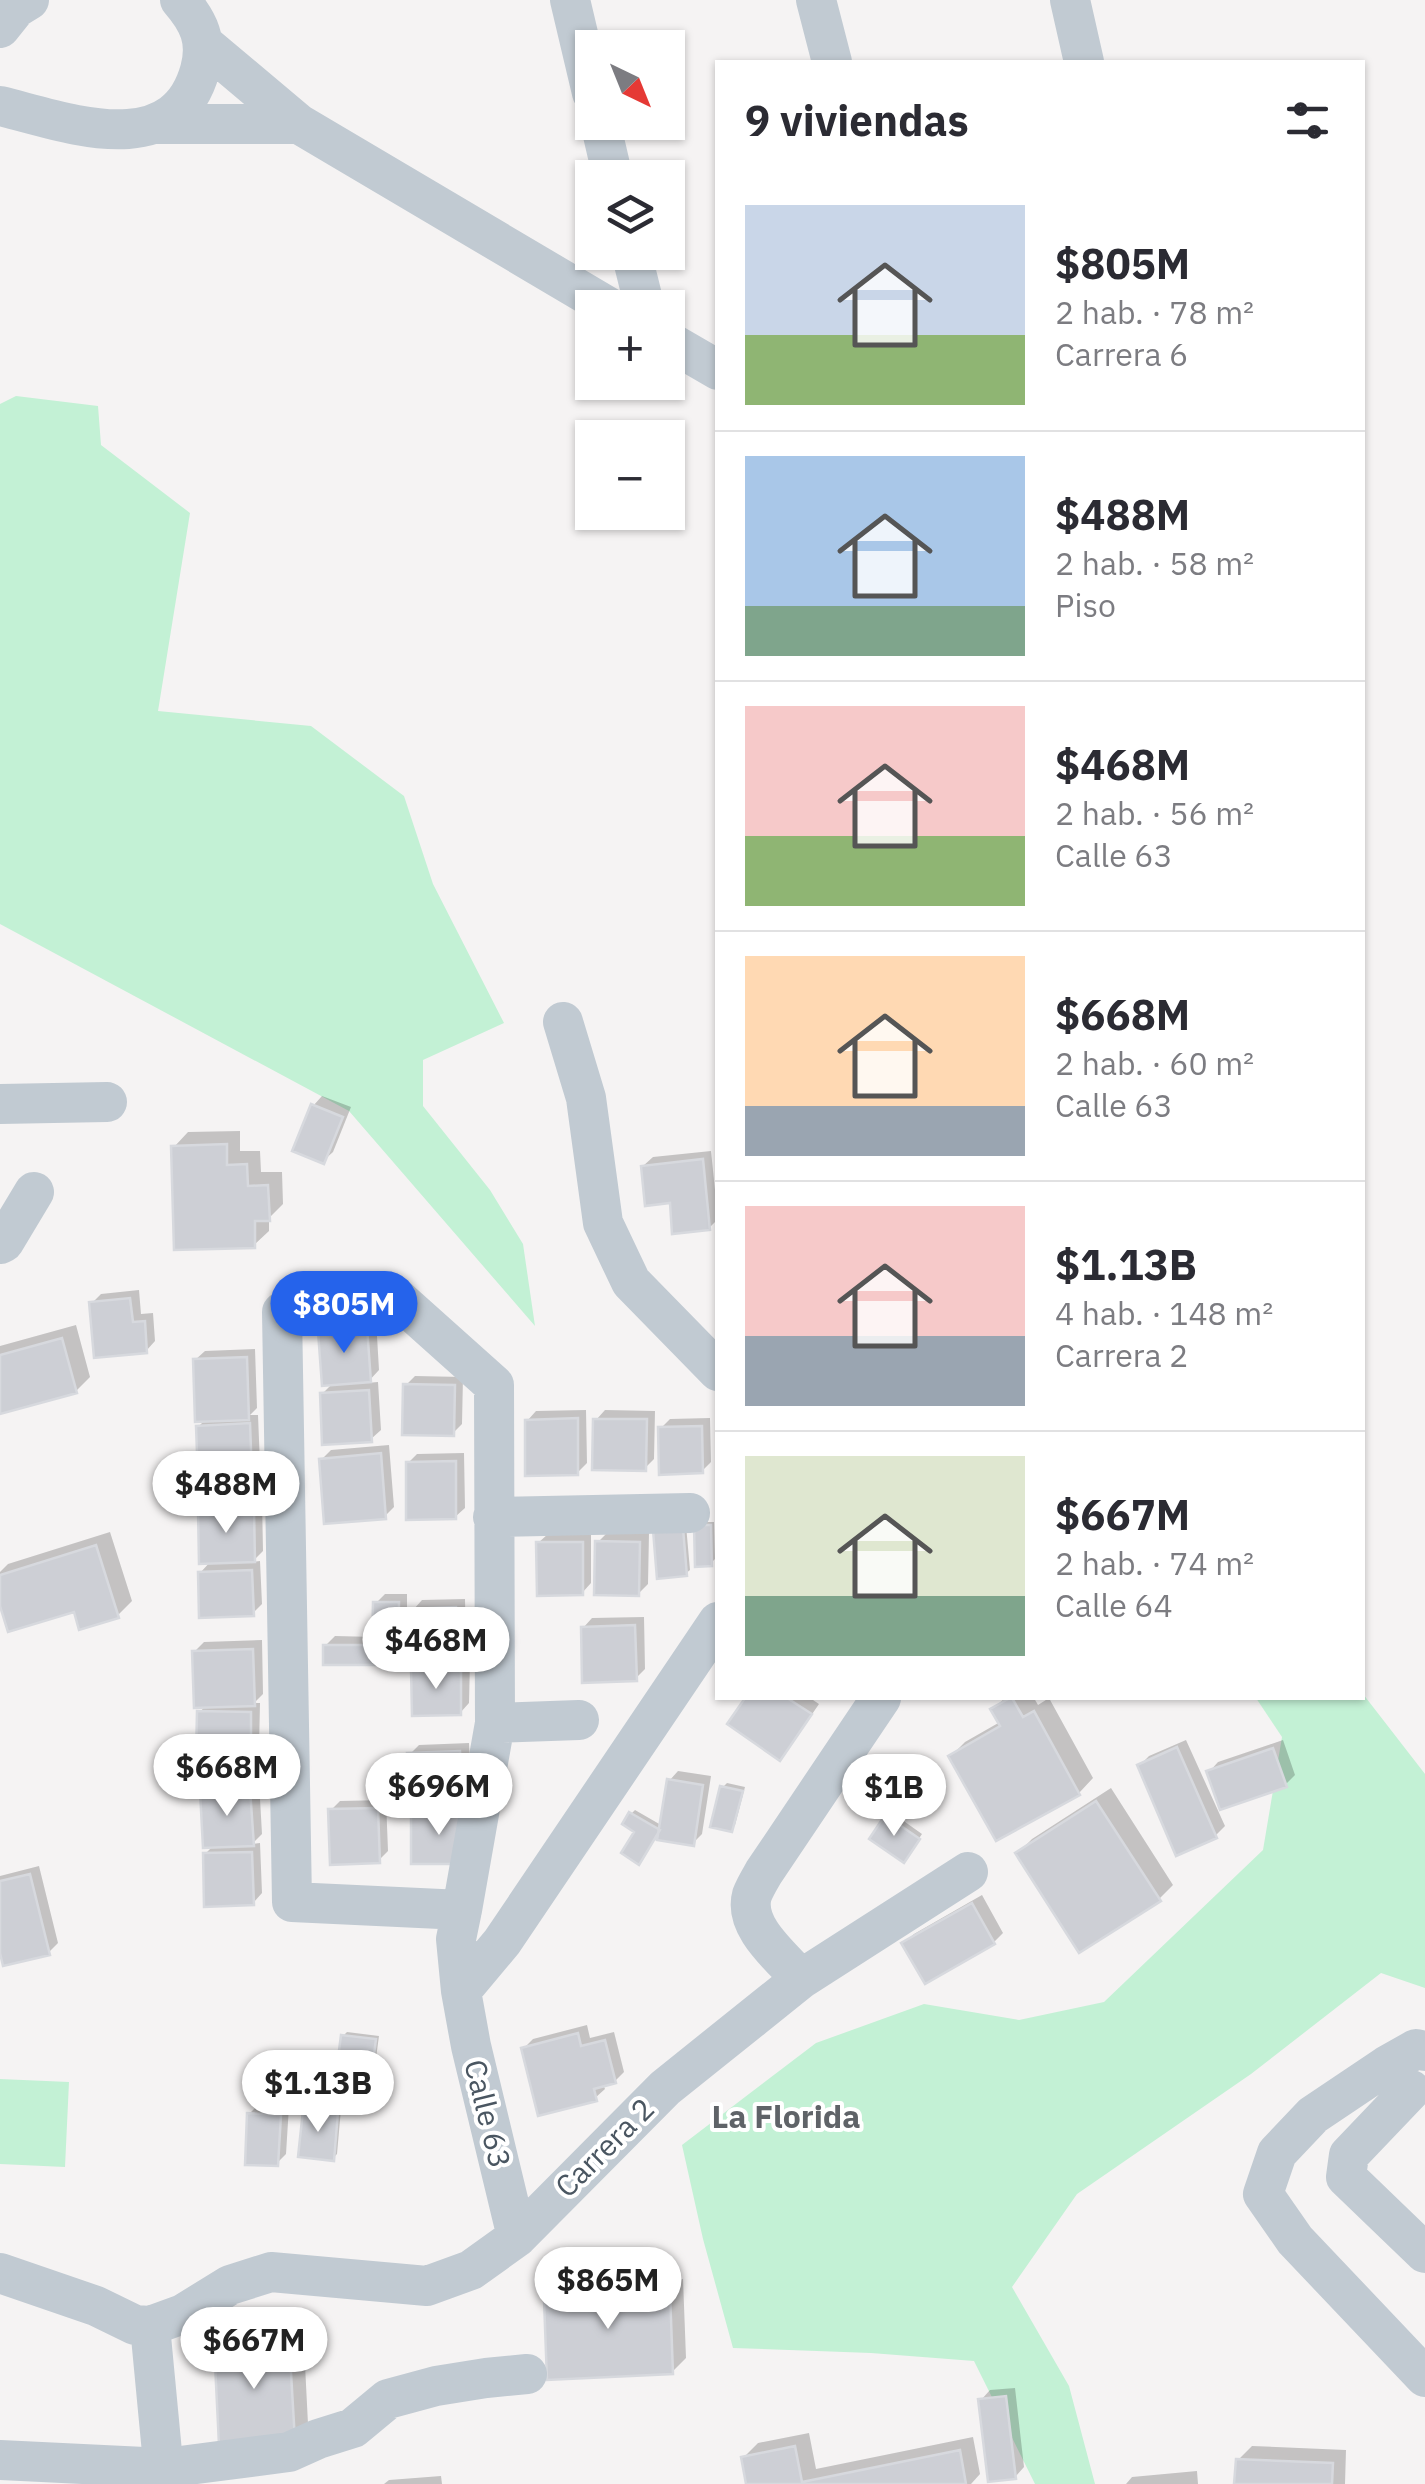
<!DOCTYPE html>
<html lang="es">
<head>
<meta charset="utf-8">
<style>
	:root { --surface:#fff; --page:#f7f7f7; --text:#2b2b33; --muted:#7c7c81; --line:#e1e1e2; --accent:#2563eb }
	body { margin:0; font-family:"IBM Plex Sans",sans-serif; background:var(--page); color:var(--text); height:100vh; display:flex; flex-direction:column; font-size:38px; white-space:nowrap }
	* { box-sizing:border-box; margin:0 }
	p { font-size:32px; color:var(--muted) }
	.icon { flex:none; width:55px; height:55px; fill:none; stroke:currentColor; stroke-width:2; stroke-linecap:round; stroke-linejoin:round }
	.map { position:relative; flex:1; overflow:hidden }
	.sheet { position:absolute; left:715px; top:60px; width:650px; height:1640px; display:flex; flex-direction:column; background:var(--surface); border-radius:0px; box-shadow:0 2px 8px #0004 }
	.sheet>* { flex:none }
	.needle { width:65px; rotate:137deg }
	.tools { position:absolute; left:575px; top:30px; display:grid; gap:20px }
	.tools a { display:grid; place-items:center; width:110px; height:110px; border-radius:0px; background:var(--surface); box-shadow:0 2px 8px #0004; font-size:50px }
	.price { position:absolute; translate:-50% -85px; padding:0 22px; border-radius:35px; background:#fff; color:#222; font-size:32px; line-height:65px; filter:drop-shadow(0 2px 5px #0008) }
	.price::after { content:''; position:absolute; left:50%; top:60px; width:30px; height:22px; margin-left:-15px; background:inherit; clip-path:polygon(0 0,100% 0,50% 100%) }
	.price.current { background:var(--accent); color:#fff }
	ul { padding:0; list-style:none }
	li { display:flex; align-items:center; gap:30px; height:250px; padding:0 30px }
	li+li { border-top:2px solid var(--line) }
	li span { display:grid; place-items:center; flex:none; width:280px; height:200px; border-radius:0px; color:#555 }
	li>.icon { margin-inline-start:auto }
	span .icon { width:120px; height:120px; fill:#fffc; stroke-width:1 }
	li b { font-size:42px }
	h2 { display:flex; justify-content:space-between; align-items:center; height:120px; padding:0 30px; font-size:42px }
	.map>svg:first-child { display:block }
	.green { fill:#c3f1d5 }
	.shadow { fill:#0003 }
	.building { fill:#cdcfd5; stroke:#d7d9de; stroke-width:2.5 }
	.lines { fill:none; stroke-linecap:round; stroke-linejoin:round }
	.minor { stroke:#c1cad2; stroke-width:40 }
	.labels { text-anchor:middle; stroke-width:8; stroke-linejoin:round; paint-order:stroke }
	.street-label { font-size:30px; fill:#4a5661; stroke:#fff }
	.neighbourhood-label { font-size:32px; font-weight:bold; fill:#5f6368; stroke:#fff }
</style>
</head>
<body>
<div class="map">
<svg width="1425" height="2484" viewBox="0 0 1425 2484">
	<rect width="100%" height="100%" fill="#f5f3f3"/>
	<path class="green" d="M16 396 98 406 101 445 190 513 158 711 311 726 404 796 433 884 504 1023 423 1060V1106L490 1190 523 1244 535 1326 349 1111 0 924V404Z
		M1363 1694 1425 1774V1988L1381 1973 1251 2074 1077 2194 1012 2287 1069 2386 1095 2484H1035L974 2361 871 2353 733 2348 703 2239 682 2145 816 2043 924 2004 1019 2020 1104 2002 1263 1850 1282 1737 1256 1698H1362Z
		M0 2079 69 2082 65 2167 0 2164Z"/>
	<path class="shadow" d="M322 1096 351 1107 333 1152 323 1161 313 1106Z
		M240 1131V1151H260L261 1172H282L283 1204 269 1218V1231L254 1245 174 1147 188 1132Z
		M711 1151 718 1219 709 1228 672 1201 643 1166 653 1157Z
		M139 1290 141 1314 153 1313 155 1341 146 1351 92 1303 101 1294Z
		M376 1319 379 1370 367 1383 378 1382 381 1430 371 1439 322 1394 333 1383 320 1332 330 1322Z
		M76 1325 90 1377 76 1391 0 1412V1346Z
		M255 1349 257 1408 250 1415H258L260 1465 251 1475 198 1427 206 1419 195 1360 205 1351Z
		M415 1376 463 1377 462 1424 453 1433 406 1385Z
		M586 1410 587 1463 577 1473 527 1421 536 1411Z
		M605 1410 655 1411 654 1459 645 1468 596 1420Z
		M710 1418 711 1462 702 1471 661 1428 670 1419Z
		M389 1445 394 1507 385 1516 321 1460 331 1450Z
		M464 1453 465 1508 455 1517 408 1463 417 1454Z
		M262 1500 263 1551 252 1562 260 1561 262 1604 252 1614 200 1573 211 1561 200 1511 209 1502Z
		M701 1522H714L715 1559 711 1563Z
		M686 1525 690 1570 685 1574 659 1576Z
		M110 1532 132 1601 117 1616 0 1598V1572L8 1564Z
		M607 1533H649L648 1584 638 1594 598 1542Z
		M548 1534H591V1583L582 1593 538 1543Z
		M385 1594H407V1653L397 1663 325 1646 335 1636 375 1637 376 1603Z
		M465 1599 466 1645 457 1654 413 1610 422 1600Z
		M644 1617 645 1669 636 1678 583 1628 592 1618Z
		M262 1640 263 1694 254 1703H260L259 1747 250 1756 200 1712 206 1705 194 1652 204 1642Z
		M470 1660 469 1703 460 1713 414 1670 423 1661Z
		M748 1698H810L819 1704 789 1748 780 1757 731 1723Z
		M1005 1698H1034L1038 1705 1049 1698 1093 1778 1079 1793 951 1756 965 1742 1000 1722 993 1709Z
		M1186 1740 1225 1826 1215 1836 1140 1765 1149 1756Z
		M1283 1740 1295 1775 1285 1785 1209 1772 1218 1762Z
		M469 1743 471 1789 457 1803H474L465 1861 413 1813 426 1800 410 1754 419 1745Z
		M678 1771 711 1776 702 1834 693 1843 669 1781Z
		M259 1781 262 1834 252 1844 260 1843 262 1893 253 1903 205 1854 214 1845 203 1792 212 1783Z
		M727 1783 745 1787 735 1825 731 1829 723 1787Z
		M1111 1788 1173 1885 1159 1899 1018 1853 1032 1839Z
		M386 1800 388 1851 378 1861 331 1810 340 1801Z
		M635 1810 661 1825 643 1857 631 1814Z
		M891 1812 922 1834 907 1856 872 1838Z
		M39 1866 58 1943 48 1953 0 1942V1876Z
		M982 1895 1003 1933 994 1942 904 1943 914 1934Z
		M587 2025 590 2038 614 2032 624 2072 615 2081 603 2084 605 2089 595 2098 524 2048 533 2039Z
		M347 2032 379 2036 373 2080 369 2084 343 2036Z
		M258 2105 289 2106 286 2154 277 2163 249 2114Z
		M309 2107 341 2109 337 2154 333 2158 305 2111Z
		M624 2258 625 2281 683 2279 686 2358 672 2372 547 2301 561 2286H580L579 2274 594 2259Z
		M303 2325 308 2424 293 2439 217 2344 231 2329Z
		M1015 2388 1024 2467 1015 2477 981 2400 990 2390Z
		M809 2433 816 2469 973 2437 980 2474 971 2484H749L743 2458 758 2443Z
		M1252 2446 1346 2450 1345 2484H1237L1238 2460Z
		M1197 2471 1198 2484H1126L1132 2477Z
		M441 2476 442 2484H384L389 2480Z"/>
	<path class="building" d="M311 1104 343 1117 324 1164 292 1151Z
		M227 1144V1165L247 1164 248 1186 268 1185 270 1221H255V1248L174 1250 171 1146Z
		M703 1159 710 1230 672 1234 670 1203 645 1206 641 1166Z
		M130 1298 133 1322 145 1321 147 1353 94 1358 89 1302Z
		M367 1327 371 1382 322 1386 318 1331Z
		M62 1338 77 1393 0 1414V1355Z
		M247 1357 249 1420 195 1422 193 1359Z
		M403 1384 455 1385 454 1436 402 1435Z
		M369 1390 372 1442 322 1445 320 1393Z
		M578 1418V1475L525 1476V1420Z
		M593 1419H647L646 1471 592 1470Z
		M250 1423 252 1477 198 1480 196 1426Z
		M702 1426 703 1473 659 1475 658 1427Z
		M381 1453 386 1519 324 1524 319 1459Z
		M456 1461V1519L406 1520V1462Z
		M254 1509 255 1562 199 1564 198 1510Z
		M694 1525H711L712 1566 695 1567Z
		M683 1528 687 1576 657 1579 653 1530Z
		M595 1541 640 1542 639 1596 594 1595Z
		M536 1542H583V1595L537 1596Z
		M96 1545 119 1618 79 1630 74 1612 8 1632 0 1606V1575Z
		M252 1570 254 1616 199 1618 198 1572Z
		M373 1602H399L398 1665H323V1645H372Z
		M456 1607 458 1657 412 1658 410 1609Z
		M635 1625 637 1681 582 1683 581 1627Z
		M253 1649 255 1706 194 1708 192 1651Z
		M411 1669H461V1715L412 1716Z
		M745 1698H787L812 1714 780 1761 727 1724Z
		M1010 1698H1012L1023 1717 1034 1711 1080 1795 996 1841 948 1756 1000 1726 990 1709Z
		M197 1711 251 1712V1758H196Z
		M1177 1747 1217 1838 1176 1856 1137 1765Z
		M1273 1748 1287 1787 1220 1810 1206 1771Z
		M460 1751 462 1801 409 1803 407 1753Z
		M667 1779 703 1785 694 1846 657 1840Z
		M720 1786 743 1791 732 1832 710 1827Z
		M250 1789 254 1846 203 1848 200 1791Z
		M1096 1801 1161 1901 1079 1953 1015 1853Z
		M378 1808 380 1863 330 1865 328 1809Z
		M466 1811V1864H411V1812Z
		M629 1812 660 1830 639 1865 621 1853 634 1832 622 1824Z
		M885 1815 920 1839 904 1863 869 1839Z
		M252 1852 254 1905 204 1907 203 1853Z
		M30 1874 50 1955 3 1966 0 1953V1881Z
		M972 1903 995 1944 925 1984 901 1943Z
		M578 2033 581 2046 605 2040 616 2083 594 2089 597 2101 538 2116 521 2048Z
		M341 2035 376 2039 370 2086 335 2082Z
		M303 2110 338 2112 334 2161 298 2157Z
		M247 2113 281 2115 278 2166 245 2165Z
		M611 2271 612 2295 670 2292 673 2374 547 2380 544 2300 578 2299 577 2273Z
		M289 2338 295 2441 219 2445 214 2343Z
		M1006 2396 1016 2479 988 2482 978 2399Z
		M795 2446 802 2482 960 2450 966 2484H746L741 2457Z
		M1236 2459 1333 2463 1332 2484H1234Z"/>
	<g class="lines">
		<path class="minor" d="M570 0 592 93
			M816 0 832 62
			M1070 0 1084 62
			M0 28 16 8 29 0
			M205 45 299 124 610 308
			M0 106C66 122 174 164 200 70 208 41 199 22 180 0
			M600 122 613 178
			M159 124H299
			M631 252 645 308
			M668 341 718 370
			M563 1022 586 1098 603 1223 631 1282 718 1371
			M0 1104 107 1102
			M0 1244 4 1242 34 1192
			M493 1517 690 1513
			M495 1723 579 1720
			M462 1910 292 1902 282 1312 399 1300 494 1385 495 1723 462 1910 456 1939 461 1991 471 2046 517 2237
			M801 1979C782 1957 743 1927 752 1895 755 1887 760 1879 764 1872L881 1698
			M461 1991 502 1942 718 1622
			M1425 2051 1416 2049 1386 2066 1313 2115 1277 2153 1263 2194 1295 2240 1425 2377
			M1411 2090 1349 2155 1346 2177 1425 2253
			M0 2273 96 2306 135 2325 150 2326 165 2484
			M150 2326 183 2314 230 2285 271 2272 427 2286 471 2270 517 2237 665 2088 801 1979 968 1872
			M0 2460 165 2468 289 2452 318 2439 353 2428 388 2399 436 2386 486 2378 527 2374"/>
	</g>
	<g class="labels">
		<g class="street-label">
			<text transform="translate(487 2114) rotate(76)" y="10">Calle 63</text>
			<text transform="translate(605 2148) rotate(-45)" y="10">Carrera 2</text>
		</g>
		<g class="neighbourhood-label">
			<text x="786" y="2128">La Florida</text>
		</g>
	</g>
</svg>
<div class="tools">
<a><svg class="needle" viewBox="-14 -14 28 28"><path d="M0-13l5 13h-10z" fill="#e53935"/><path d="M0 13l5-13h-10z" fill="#7c7c81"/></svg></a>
<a><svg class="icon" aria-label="layers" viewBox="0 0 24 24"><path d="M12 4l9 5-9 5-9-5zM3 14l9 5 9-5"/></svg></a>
<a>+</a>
<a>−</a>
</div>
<b class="price current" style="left:344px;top:1356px">$805M</b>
<b class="price" style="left:226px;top:1536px">$488M</b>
<b class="price" style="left:436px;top:1692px">$468M</b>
<b class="price" style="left:227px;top:1819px">$668M</b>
<b class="price" style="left:439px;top:1838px">$696M</b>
<b class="price" style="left:894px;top:1839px">$1B</b>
<b class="price" style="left:318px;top:2135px">$1.13B</b>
<b class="price" style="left:608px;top:2332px">$865M</b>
<b class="price" style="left:254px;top:2392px">$667M</b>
<section class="sheet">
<h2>9 viviendas<svg class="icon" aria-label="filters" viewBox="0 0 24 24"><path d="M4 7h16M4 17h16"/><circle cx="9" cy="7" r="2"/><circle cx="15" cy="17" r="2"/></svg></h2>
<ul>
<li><span style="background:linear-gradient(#c9d6e8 65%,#8fb573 0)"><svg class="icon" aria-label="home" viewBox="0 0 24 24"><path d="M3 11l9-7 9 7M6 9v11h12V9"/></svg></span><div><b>$805M</b><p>2 hab. · 78 m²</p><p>Carrera 6</p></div></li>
<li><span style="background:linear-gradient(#a9c7e8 75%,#7fa58c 0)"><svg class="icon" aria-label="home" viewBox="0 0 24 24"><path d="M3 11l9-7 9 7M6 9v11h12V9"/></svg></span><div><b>$488M</b><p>2 hab. · 58 m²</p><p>Piso</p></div></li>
<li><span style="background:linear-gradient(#f6c9c9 65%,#8fb573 0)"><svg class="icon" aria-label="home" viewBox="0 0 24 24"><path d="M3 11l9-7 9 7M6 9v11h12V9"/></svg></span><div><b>$468M</b><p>2 hab. · 56 m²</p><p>Calle 63</p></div></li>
<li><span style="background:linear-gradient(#ffd9b3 75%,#9aa5b1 0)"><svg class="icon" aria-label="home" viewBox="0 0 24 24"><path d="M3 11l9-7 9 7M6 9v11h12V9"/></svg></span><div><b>$668M</b><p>2 hab. · 60 m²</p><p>Calle 63</p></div></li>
<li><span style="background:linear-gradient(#f6c9c9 65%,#9aa5b1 0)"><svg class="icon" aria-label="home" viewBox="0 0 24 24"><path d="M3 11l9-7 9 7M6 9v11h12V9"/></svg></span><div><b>$1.13B</b><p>4 hab. · 148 m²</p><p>Carrera 2</p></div></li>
<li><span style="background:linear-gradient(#dfe7d0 70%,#7fa58c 0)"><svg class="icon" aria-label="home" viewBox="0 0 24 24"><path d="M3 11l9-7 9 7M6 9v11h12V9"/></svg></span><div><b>$667M</b><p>2 hab. · 74 m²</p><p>Calle 64</p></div></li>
</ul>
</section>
</div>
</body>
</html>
